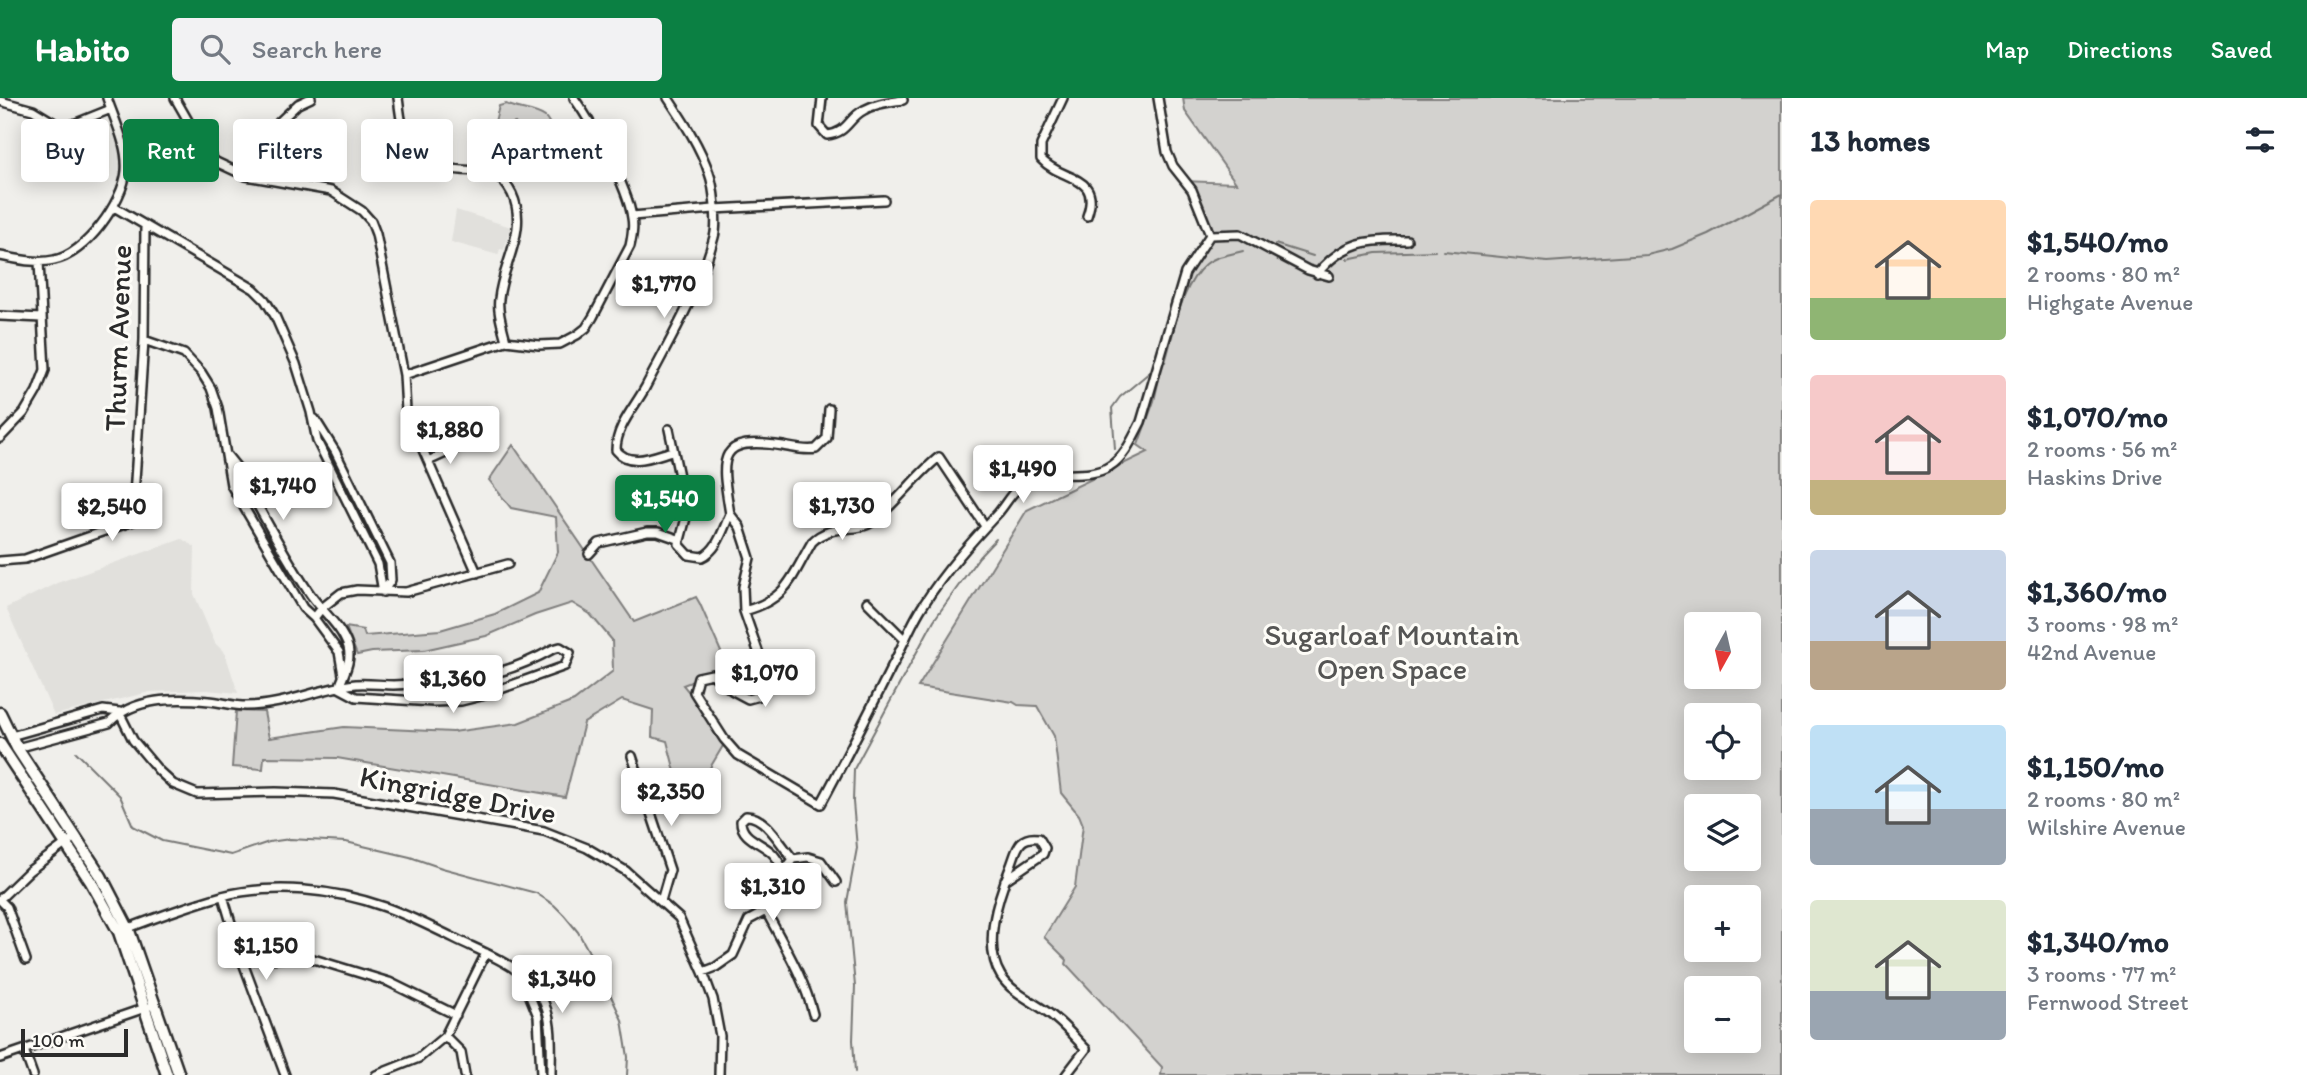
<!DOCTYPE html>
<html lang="en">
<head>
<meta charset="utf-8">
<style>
	:root { --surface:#fff; --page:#f2f2f3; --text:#1f2937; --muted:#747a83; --accent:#0b8043 }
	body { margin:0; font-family:Itim,sans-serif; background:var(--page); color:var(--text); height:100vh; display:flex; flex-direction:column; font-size:26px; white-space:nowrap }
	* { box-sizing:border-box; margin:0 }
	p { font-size:23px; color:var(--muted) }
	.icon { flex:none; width:38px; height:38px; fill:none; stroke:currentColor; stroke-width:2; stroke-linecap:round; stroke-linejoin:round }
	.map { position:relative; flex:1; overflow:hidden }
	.side { display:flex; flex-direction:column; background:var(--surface); width:525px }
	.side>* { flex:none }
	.top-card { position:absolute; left:21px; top:21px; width:665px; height:63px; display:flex; gap:14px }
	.needle { width:46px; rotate:188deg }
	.controls { position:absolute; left:1684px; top:514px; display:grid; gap:14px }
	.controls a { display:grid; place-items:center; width:77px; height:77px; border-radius:7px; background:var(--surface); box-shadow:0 4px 18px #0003; font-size:35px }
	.scale { position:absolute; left:21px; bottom:18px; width:107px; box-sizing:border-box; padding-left:7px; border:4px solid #2b2b2b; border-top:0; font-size:19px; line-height:24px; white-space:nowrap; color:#2b2b2b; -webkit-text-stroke:5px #fdfcf7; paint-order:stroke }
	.price { position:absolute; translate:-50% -60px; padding:0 16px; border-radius:7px; background:#fff; color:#222; font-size:23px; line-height:46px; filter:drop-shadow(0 2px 4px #0008) }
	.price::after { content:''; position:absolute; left:50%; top:42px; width:21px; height:16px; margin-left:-10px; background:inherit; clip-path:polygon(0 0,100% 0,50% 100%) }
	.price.selected { background:var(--accent); color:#fff }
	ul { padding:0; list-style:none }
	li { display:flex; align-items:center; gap:21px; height:175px; padding:0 28px }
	li span { display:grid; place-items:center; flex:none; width:196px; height:140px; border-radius:7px; color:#555 }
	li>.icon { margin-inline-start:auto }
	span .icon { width:84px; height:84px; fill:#fffc; stroke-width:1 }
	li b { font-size:30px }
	h2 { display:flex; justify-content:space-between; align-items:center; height:84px; padding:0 28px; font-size:30px }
	.tag { padding:0 24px; border-radius:7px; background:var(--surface); box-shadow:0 4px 18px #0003; font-size:24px; line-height:63px }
	.tag.selected { background:var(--accent); color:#fff }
	header { display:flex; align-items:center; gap:42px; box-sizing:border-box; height:98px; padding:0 35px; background:var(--accent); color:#fff }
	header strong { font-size:33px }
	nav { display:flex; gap:38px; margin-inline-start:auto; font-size:24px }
	.search { width:490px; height:63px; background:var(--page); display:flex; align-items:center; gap:18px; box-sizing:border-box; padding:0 24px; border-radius:7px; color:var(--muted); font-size:26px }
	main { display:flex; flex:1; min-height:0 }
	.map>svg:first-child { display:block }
	.built { fill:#e1e0dc }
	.green { fill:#d3d2cf; stroke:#7f7e7d; stroke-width:2; fill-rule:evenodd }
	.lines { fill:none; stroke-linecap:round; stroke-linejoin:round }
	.stream { stroke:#777775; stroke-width:2 }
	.street-casing { stroke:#2b2b2b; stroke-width:12 }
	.secondary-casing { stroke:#2b2b2b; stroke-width:15 }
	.street { stroke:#fdfcf7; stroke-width:7 }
	.secondary { stroke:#fdfcf7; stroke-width:10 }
	.labels { text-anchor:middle; stroke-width:6; stroke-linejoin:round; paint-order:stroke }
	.street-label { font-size:30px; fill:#2b2b2b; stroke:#fdfcf7 }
	.park-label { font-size:30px; fill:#555554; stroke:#fdfcf7 }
</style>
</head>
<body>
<header>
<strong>Habito</strong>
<div class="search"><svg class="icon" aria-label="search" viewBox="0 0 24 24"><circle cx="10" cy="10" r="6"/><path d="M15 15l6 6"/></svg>Search here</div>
<nav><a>Map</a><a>Directions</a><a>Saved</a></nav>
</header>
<main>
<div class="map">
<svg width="1782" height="977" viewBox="0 0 1782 977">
	<rect width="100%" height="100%" fill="#f0efeb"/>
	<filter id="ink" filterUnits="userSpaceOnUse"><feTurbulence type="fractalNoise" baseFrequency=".0143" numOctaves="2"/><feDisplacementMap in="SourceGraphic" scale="14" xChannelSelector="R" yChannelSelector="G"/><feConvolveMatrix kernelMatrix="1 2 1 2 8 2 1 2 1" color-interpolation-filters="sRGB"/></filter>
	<g filter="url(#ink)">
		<path class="built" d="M456 112 511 129 504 152 500 151 498 157 451 144Z
			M182 441 195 449 194 496 215 545 225 555 238 595 207 592 150 594 54 617 6 510 57 485Z"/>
		<path class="green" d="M1183 0H1782V977H1161L1162 969 1066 866 1067 862 1044 839 1075 789 1083 727 1079 717 1061 695 1054 638 1037 608 1018 607 1013 604 918 589 1027 412 1148 354 1138 347 1154 303 1183 174 1207 136 1196 106 1183 83 1236 85 1185 13ZM1696 527H1748V579H1696ZM1696 618H1748V670H1696ZM1696 709H1748V761H1696ZM1696 800H1748V852H1696ZM1696 891H1748V943H1696Z
			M506 6C518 12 535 11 545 19 553 26 550 37 560 44L558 50 564 62 559 72 555 71 548 54 535 55 524 43 517 40 514 32 518 28 515 25 505 28 495 24 499 8Z
			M513 347 634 524 696 499 700 506 728 570 683 587 727 641 685 712 667 643 652 639 653 612 622 602 584 625 565 699 337 660 264 659 263 671 232 669 236 613 264 614 269 640 344 629 453 634 518 625 574 603 613 573 612 542 590 516 572 505 535 517 486 538 424 552 372 554 357 557 346 529 363 532 365 538 440 532 495 516 538 495 558 454 556 419 511 410 489 382Z"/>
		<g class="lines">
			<path class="stream" d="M1275 146 1313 158
				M1444 153 1547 164 1647 157 1672 151 1708 136 1782 96
				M1347 161 1376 155 1435 153
				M1165 264C1175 232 1180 188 1206 166 1216 158 1231 156 1243 153
				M1115 351 1112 310 1120 299 1150 274
				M76 654 120 698 133 728 162 743 231 757 269 744 290 741 346 744 410 759 442 770 536 795 554 807 564 817 578 834 600 874 622 922 628 959 627 977
				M855 974 853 942 855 888 847 804 857 750 853 704 854 671 934 522 979 459 996 441"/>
			<g class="street-casing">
				<path id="street" d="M175 0 206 54 216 64 246 78 331 93 362 113 371 123 376 136 404 277 406 313 477 475
					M398 0C400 12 400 26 406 37 413 51 432 66 447 70 475 77 495 63 512 96 529 132 502 166 499 201 497 214 503 230 506 243
					M668 0C684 24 700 48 709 75 714 88 718 126 714 139 700 192 670 242 645 290 634 310 616 329 616 352 630 370 654 358 672 353
					M822 0 819 28 827 37C848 35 848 20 864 12 876 5 890 4 903 2
					M1063 0 1041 47V61C1062 84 1102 76 1087 118
					M1158 0 1167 54 1173 68 1192 92 1210 137
					M0 3 33 12 61 29H66L111 11
					M266 81 279 24 298 6 311 0
					M114 109 254 191 265 202 275 218 296 266 311 314 317 343 378 466 383 494
					M632 118 714 111 884 102
					M1210 137 1240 136 1308 172 1329 178
					M0 158C17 161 36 166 54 162 85 157 123 104 126 73 128 48 115 23 107 0
					M1317 176C1344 143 1368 141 1407 142
					M0 218 42 220
					M144 242 184 256 201 274 211 290 218 310 231 387 303 510 314 520 339 554 343 577
					M404 277 506 243 539 247 560 246 577 237 586 230 593 219 630 148C632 139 634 130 632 120 628 89 593 27 574 0
					M315 321 335 353 390 465 391 482 383 494
					M669 331 687 416 679 446 689 457 702 459C718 452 723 431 730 416L740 429 750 460 743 489 744 513 765 573 766 588 759 598 748 601 733 593 712 576 698 579 694 594 724 641 738 657 821 706C846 660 869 614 892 568 903 548 911 525 924 506 945 473 971 444 998 415 1005 407 1010 397 1018 390 1044 366 1085 385 1110 368 1125 359 1133 339 1141 324L1185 175 1210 137
					M0 340 24 315 37 293 45 272 39 164
					M226 356 238 371C260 412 282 454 308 493 320 512 341 527 348 549 352 564 343 577 339 590
					M428 363 461 348
					M730 416C721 361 715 337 783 348 794 350 805 353 816 351L827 340 829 311
					M589 456 599 445 647 434H658L678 441
					M0 463 25 461 133 423 140 414 134 398 144 242 145 127
					M867 504 905 542
					M744 513C788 501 791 480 812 444 832 424 856 436 872 424 897 405 914 379 939 359L985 428
					M314 520 322 510 341 495 357 492 406 494 508 466
					M119 614 133 642 159 673 173 686 197 696 276 694 334 696 544 733 587 750 626 773 679 820 703 874 713 901 720 938 719 977
					M11 638 103 612 119 614
					M17 650 109 625C134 599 175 600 209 603 221 604 234 608 246 608 284 608 319 590 356 586 368 585 381 587 393 587 455 584 498 582 553 551L560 549 570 555 565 568 481 598 461 603 433 604 356 599 339 590
					M632 658 670 772 661 803
					M784 773C780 766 777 759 771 754 760 744 741 740 741 723L746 718C765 717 781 747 793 761
					M1005 782 1043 756 1045 750 1039 740C1017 737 1017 753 1010 770 998 800 982 847 1001 878 1013 897 1040 906 1056 921 1067 930 1076 941 1086 951L1066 977
					M223 798 242 862 285 977
					M0 801 29 773 76 738
					M0 802 7 809 26 862
					M766 813C783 846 804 879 813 916
					M126 831C157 819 190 807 222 798 274 785 335 791 385 809 410 818 434 830 458 842 487 856 524 869 541 898 554 922 551 951 551 977
					M242 862 307 859 389 884 456 917
					M703 874 716 869 733 857 749 822 766 813 777 802 779 780 793 761 808 759 821 763 836 784
					M522 879 538 918 541 977
					M445 938 461 954 465 977
					M24 952 33 977
					M0 960 148 909
					M376 977 419 960 445 938 486 855"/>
			</g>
			<g class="secondary-casing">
				<path id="secondary" d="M0 615 17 650 101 778 128 830 179 977
					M0 646 91 784 119 834 167 977"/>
			</g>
			<use href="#street" class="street"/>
			<use href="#secondary" class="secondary"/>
		</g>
	</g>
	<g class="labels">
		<g class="street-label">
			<text transform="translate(118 240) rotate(-88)" y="10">Thurm Avenue</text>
			<text transform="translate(458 697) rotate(11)" y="10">Kingridge Drive</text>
		</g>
		<g class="park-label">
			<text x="1392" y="547">Sugarloaf Mountain<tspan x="1392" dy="34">Open Space</tspan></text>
		</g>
	</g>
</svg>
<div class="controls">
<a><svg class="needle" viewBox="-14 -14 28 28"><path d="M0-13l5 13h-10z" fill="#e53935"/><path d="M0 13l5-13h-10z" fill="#747a83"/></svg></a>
<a><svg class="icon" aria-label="locate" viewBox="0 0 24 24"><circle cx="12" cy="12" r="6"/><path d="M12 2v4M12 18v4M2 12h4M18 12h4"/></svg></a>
<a><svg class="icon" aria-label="layers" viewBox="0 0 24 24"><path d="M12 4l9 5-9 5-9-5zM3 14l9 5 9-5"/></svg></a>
<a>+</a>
<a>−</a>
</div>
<div class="scale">100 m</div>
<b class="price" style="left:664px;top:222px">$1,770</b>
<b class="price" style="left:450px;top:368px">$1,880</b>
<b class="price" style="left:1023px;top:407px">$1,490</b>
<b class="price" style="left:283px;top:424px">$1,740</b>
<b class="price selected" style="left:665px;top:437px">$1,540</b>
<b class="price" style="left:842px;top:444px">$1,730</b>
<b class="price" style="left:112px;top:445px">$2,540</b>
<b class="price" style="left:765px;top:611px">$1,070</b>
<b class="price" style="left:453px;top:617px">$1,360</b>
<b class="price" style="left:671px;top:730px">$2,350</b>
<b class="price" style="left:773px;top:825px">$1,310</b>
<b class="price" style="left:266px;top:884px">$1,150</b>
<b class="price" style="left:562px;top:917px">$1,340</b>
<div class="top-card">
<a class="tag">Buy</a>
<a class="tag selected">Rent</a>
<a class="tag">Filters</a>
<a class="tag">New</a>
<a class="tag">Apartment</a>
</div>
</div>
<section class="side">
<h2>13 homes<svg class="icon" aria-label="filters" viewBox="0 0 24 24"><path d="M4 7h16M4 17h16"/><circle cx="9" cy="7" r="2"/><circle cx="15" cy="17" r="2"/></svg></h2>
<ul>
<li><span style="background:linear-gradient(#ffd9b3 70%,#8fb573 0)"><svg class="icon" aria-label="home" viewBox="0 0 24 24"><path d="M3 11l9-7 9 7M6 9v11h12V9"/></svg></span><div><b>$1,540/mo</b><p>2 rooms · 80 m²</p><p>Highgate Avenue</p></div></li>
<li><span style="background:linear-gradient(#f6c9c9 75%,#c2b280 0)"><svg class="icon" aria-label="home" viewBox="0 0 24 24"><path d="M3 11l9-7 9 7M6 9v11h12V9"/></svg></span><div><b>$1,070/mo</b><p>2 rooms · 56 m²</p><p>Haskins Drive</p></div></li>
<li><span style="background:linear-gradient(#c9d6e8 65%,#b9a48a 0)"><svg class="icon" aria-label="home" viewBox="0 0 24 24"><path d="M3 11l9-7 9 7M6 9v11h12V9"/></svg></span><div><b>$1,360/mo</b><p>3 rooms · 98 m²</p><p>42nd Avenue</p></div></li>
<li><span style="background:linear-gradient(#bfe0f5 60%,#9aa5b1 0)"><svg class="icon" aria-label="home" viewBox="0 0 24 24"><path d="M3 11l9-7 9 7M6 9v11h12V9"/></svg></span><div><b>$1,150/mo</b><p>2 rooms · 80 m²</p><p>Wilshire Avenue</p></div></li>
<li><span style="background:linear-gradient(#dfe7d0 65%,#9aa5b1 0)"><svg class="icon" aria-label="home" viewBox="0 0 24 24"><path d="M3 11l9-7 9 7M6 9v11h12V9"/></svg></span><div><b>$1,340/mo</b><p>3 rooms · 77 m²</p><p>Fernwood Street</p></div></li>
</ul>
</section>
</main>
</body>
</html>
